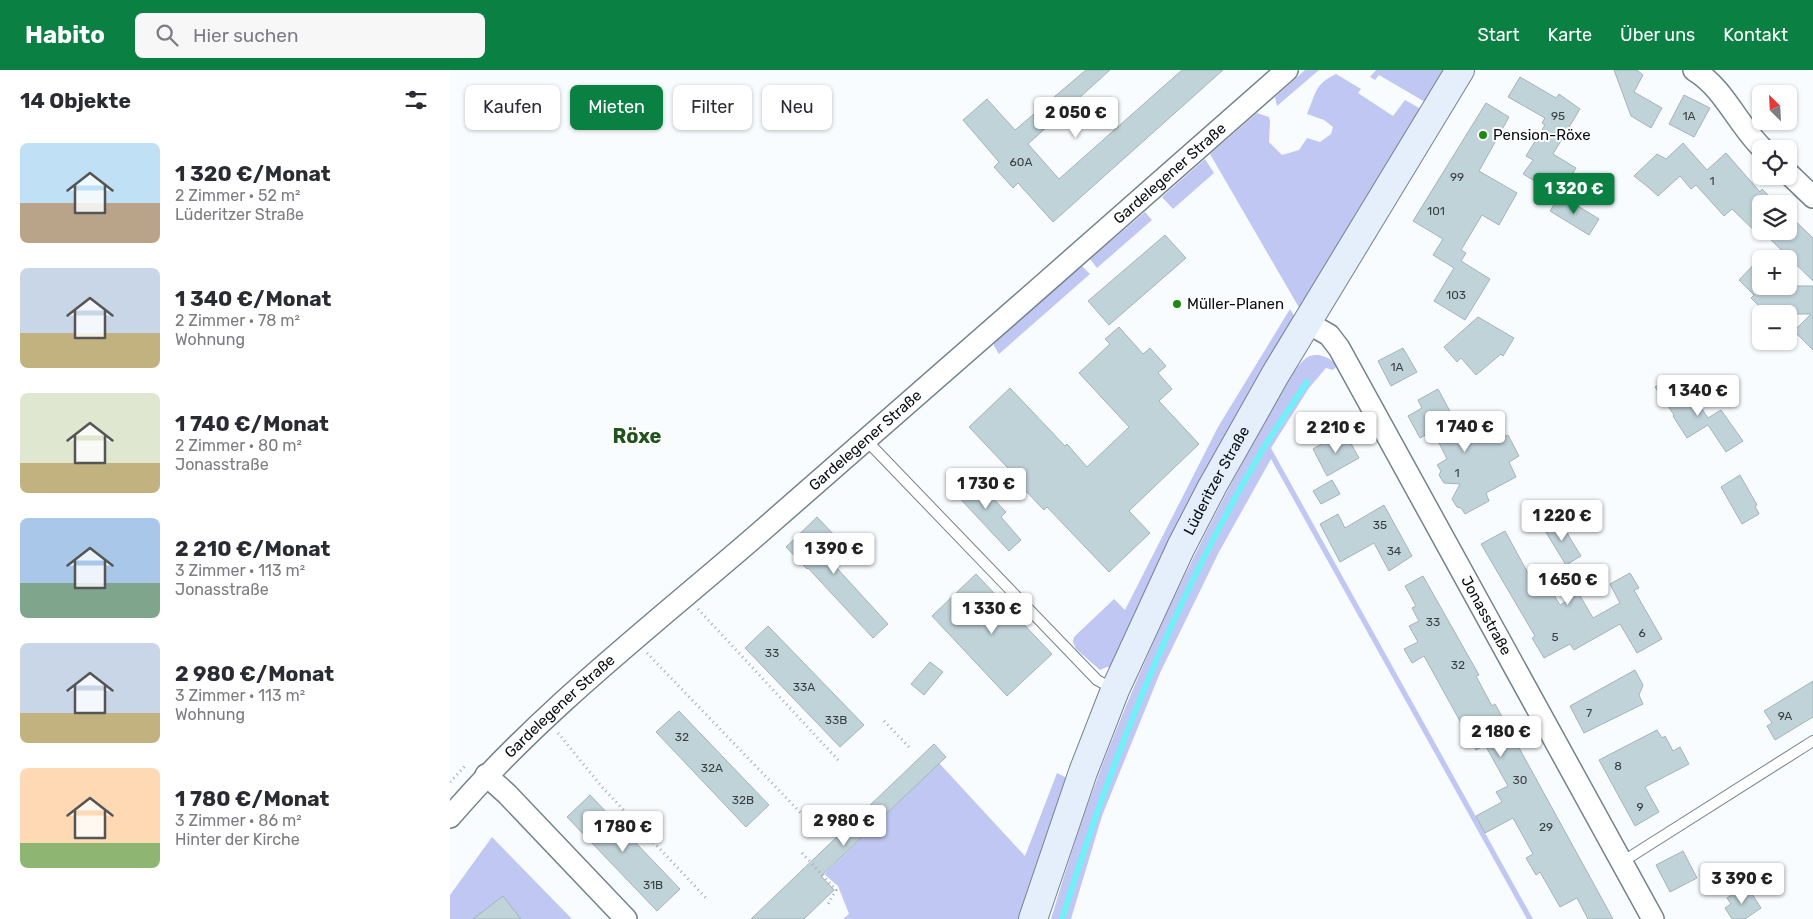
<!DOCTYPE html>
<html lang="de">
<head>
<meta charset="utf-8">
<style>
	:root { --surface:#fff; --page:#f7f7f7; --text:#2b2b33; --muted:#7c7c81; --accent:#0b8043 }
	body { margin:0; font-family:Rubik,sans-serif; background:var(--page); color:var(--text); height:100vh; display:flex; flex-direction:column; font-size:19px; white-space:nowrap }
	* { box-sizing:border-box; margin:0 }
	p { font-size:16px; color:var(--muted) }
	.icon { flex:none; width:28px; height:28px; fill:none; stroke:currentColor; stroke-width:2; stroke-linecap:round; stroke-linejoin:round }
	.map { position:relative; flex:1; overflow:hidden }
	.side { display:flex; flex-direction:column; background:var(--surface); width:450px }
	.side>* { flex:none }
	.top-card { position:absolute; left:15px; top:15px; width:475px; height:45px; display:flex; gap:10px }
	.needle { width:32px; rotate:336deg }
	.fabs { position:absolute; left:1302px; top:15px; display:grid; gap:10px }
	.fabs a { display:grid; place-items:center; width:45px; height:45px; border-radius:8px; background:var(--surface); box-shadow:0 1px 4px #0004; font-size:25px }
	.price { position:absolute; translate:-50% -42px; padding:0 11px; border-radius:5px; background:#fff; color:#222; font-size:16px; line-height:32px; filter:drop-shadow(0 1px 2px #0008) }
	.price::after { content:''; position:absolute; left:50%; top:30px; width:15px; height:11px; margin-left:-8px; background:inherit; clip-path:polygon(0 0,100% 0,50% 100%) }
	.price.active { background:var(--accent); color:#fff }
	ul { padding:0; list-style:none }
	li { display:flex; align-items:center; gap:15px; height:125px; padding:0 20px }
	li span { display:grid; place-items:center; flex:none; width:140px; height:100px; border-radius:8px; color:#555 }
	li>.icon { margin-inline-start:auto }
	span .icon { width:60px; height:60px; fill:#fffc; stroke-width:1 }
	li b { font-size:21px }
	h2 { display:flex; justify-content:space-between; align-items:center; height:60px; padding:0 20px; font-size:21px }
	.chip { padding:0 18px; border-radius:8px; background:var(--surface); box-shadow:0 1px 4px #0004; font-size:18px; line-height:45px }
	.chip.active { background:var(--accent); color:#fff }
	header { display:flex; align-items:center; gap:30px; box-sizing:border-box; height:70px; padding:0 25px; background:var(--accent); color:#fff }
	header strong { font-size:24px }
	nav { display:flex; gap:28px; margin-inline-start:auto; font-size:18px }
	.search { width:350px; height:45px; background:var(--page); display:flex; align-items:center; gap:12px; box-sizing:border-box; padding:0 18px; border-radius:8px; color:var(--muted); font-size:19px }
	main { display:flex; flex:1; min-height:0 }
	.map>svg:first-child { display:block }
	.green { fill:#c0c7f2 }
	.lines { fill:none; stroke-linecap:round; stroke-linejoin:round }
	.stream { stroke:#71f0f7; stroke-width:6 }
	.building { fill:#c0d3d9; stroke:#a2b4bb }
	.service-casing { stroke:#75838d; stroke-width:12 }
	.minor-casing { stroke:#75838d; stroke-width:24 }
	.secondary-casing { stroke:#75838d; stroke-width:30 }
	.path { stroke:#a7abae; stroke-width:3; stroke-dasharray:1 4; stroke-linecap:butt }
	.service { stroke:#fff; stroke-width:10 }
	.minor { stroke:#fff; stroke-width:21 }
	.secondary { stroke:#e5eefb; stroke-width:28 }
	.poi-dot { fill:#1c8c11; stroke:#fff; stroke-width:2 }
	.labels { text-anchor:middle; stroke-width:4; stroke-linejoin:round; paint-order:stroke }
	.number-label { font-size:12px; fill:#373f44 }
	.poi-label { font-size:15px; fill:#090e12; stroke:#fff; text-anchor:start }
	.street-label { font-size:15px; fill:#090e12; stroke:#fff }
	.district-label { font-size:20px; font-weight:bold; fill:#21531d; stroke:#fff }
</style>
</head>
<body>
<header>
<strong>Habito</strong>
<div class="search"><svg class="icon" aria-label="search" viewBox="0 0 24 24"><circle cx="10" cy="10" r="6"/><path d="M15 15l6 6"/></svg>Hier suchen</div>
<nav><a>Start</a><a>Karte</a><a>Über uns</a><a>Kontakt</a></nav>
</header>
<main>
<section class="side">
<h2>14 Objekte<svg class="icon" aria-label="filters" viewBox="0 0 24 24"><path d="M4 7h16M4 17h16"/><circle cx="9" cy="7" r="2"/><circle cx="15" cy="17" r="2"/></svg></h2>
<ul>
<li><span style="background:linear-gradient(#bfe0f5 60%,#b9a48a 0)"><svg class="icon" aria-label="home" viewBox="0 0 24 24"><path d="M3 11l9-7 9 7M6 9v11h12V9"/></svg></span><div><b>1 320 €/Monat</b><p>2 Zimmer · 52 m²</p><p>Lüderitzer Straße</p></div></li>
<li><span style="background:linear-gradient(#c9d6e8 65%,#c2b280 0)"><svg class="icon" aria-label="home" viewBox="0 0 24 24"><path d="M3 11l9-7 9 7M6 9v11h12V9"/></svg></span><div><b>1 340 €/Monat</b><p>2 Zimmer · 78 m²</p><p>Wohnung</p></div></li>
<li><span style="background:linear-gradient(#dfe7d0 70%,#c2b280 0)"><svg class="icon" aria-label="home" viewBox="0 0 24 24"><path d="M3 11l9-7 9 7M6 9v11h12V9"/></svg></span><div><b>1 740 €/Monat</b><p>2 Zimmer · 80 m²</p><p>Jonasstraße</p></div></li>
<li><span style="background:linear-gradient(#a9c7e8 65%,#7fa58c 0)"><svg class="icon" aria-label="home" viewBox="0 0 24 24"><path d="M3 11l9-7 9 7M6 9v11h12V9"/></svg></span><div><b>2 210 €/Monat</b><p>3 Zimmer · 113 m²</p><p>Jonasstraße</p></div></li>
<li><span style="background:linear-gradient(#c9d6e8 70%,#c2b280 0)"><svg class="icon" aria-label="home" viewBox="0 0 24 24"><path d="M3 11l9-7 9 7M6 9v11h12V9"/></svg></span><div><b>2 980 €/Monat</b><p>3 Zimmer · 113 m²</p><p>Wohnung</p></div></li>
<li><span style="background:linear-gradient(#ffd9b3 75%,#8fb573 0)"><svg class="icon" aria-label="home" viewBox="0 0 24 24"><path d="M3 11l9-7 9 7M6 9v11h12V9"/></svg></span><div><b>1 780 €/Monat</b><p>3 Zimmer · 86 m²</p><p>Hinter der Kirche</p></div></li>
</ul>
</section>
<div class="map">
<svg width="1363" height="849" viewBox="0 0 1363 849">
	<rect width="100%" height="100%" fill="#f9fcfe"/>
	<path class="green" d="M855 0H869L827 36 825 27Z
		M926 0H993L975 32 929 5 925 10 920 7Z
		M886 4 911 19 908 23 943 46 955 30 971 39 851 241 760 84 807 43 819 47 820 51 819 72 832 85 849 80 857 68 870 72 881 64 883 57 874 50 857 44C866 24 864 14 886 4Z
		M755 89 764 103 723 139 712 127Z
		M695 142 702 150 647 198 640 189Z
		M632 196 640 204 549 284 544 276V273Z
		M840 239 845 247 663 597H657L650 600 626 579 623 572 624 567 664 529 675 540 768 357Z
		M869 285 878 288 888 295 883 300 876 298 859 318 821 378 1083 849H1077L821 389 769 482 710 603 652 746 621 849H601C620 786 640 724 665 663 707 559 756 457 811 360 822 340 839 303 855 289 859 285 864 285 869 285Z
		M489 693 575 786 607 703 619 709 573 849H393L399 844 388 816 374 804Z
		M42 767 122 849H0V825Z"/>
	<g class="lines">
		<path class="stream" d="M612 849C661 690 723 533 807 389 822 363 840 338 857 312"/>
	</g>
	<path class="building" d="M636 0H660L578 74 609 109 732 0H773L603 152 568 113 563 118 544 97 549 92 513 50 537 29 565 60Z
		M1164 0H1187L1193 5 1184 22 1212 38 1201 58 1181 46Z
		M1070 7 1106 28 1109 24 1130 39 1103 84 1126 98 1109 126 1073 104 1083 90 1076 86 1095 55 1092 53 1095 48 1058 27Z
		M1234 25 1260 38 1244 67 1219 54Z
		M1036 33 1059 47 1029 101 1067 123 1049 155 1032 145 1011 180 1016 183 1011 191 1040 209 1015 250 984 231 1004 198 983 185 993 169 963 151Z
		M1233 73 1257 100 1276 83 1310 122 1312 119 1327 134H1311V167L1282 139 1274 146 1246 115 1241 119 1230 106 1208 126 1198 117 1184 106 1207 84 1216 89Z
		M1110 125 1149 149 1139 165 1100 141Z
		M1339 145 1363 168V211L1312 161H1339Z
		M715 165 736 188 659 255 638 231Z
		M1311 187V216H1363V280L1344 261 1361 244H1317L1301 228 1304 225 1289 210Z
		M1028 247 1064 268 1053 286 1051 284 1026 305 1011 288 1007 292 994 277Z
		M669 257 693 284 700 278 716 296 708 303 722 319 709 331 749 374 679 441 700 463 659 502 597 437 594 440 572 417 574 415 519 357 560 318 615 376 617 374 637 397 679 357 629 303 660 274 655 269Z
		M953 278 967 302 941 316 928 291Z
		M1218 308 1236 335 1245 329 1258 348 1271 340 1293 371 1276 382 1258 355 1237 368 1223 346 1224 345 1205 317Z
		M988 319 1010 360 1027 351 1038 372 1045 368 1046 371 1058 365 1069 386 1059 392 1066 407 1036 423 1039 431 1015 444 1011 438 1007 437 1002 429 1010 414 994 413 989 405 991 401 987 395 997 389 983 361 970 368 958 346 972 338 968 330Z
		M894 361 909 388 877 406 863 379Z
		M519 403 556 442 551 447 571 470 559 481 502 420Z
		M1290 405 1307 435 1305 436 1309 444 1292 454 1271 417Z
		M882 410 890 424 871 434 863 421Z
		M934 435 962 486 939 501 924 473 890 492 870 454 888 444 895 458Z
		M367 447 388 469 373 483 438 554 423 568 358 498 357 499 336 477Z
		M1109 450 1131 486 1116 495 1094 459Z
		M1055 461 1080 507 1090 502 1110 535 1129 524 1143 548 1170 533 1160 514 1180 503 1189 518 1184 520 1212 569 1187 583 1170 554 1124 580 1120 574 1094 588 1082 568 1085 566 1031 474Z
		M526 504 602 584 557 626 482 546Z
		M973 506 1029 605 1026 606 1042 636 1045 634 1163 849H1138L1127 828 1110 837 1090 802 1086 805 1076 788 1083 784 1063 748 1035 763 1026 746 1052 732 1046 722 1058 716 1035 675 1026 680 974 586 962 593 954 579 968 572 959 556 969 551 962 538 966 536 955 516Z
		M318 556 414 655 390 677 295 578Z
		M480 592 493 602 474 625 461 614Z
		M1185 600 1193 615 1189 625 1193 634 1134 663 1120 636Z
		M1363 611V647L1325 670 1317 656 1322 653 1314 641Z
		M229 641 319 735 296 757 206 662Z
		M1207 660 1212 668 1215 666 1223 681 1230 677 1239 694 1195 717 1209 742 1185 756 1149 690Z
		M484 674 496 687 371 806 384 820 354 849H301Z
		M140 725 230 819 207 841 117 747Z
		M1233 781 1247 808 1220 822 1206 795Z
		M1291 819 1295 825 1300 821 1311 838 1295 849H1282L1275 838 1281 834 1277 828Z
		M53 826 71 849H23Z"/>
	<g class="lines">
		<g class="service-casing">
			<path id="service" d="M416 370 647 610 665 620
				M1172 792 1363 671"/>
		</g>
		<g class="minor-casing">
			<g id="minor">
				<path d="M1244 0C1275 19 1287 54 1313 79"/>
				<path d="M1339 104 1363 127"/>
				<path id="s1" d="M858 253 879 265 889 278 1203 849"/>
				<path d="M36 705 57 724 176 849"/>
				<path id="s2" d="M0 747C91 641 202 556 307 465 484 310 661 156 837 0"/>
			</g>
		</g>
		<g class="secondary-casing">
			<g id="secondary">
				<path id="s3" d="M583 849 633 702 665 620 731 477 762 417 825 305 1010 0"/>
			</g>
		</g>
		<path class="path" d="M248 539 390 692
			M197 583 369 762
			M434 651 459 677
			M108 663 152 717 256 828
			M0 712 15 696
			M352 783 386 820 378 834"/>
		<use href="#service" class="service"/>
		<use href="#minor" class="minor"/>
		<use href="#secondary" class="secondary"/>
	</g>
	<g class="poi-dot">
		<circle cx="1033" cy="65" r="5"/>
		<circle cx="727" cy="234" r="5"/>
	</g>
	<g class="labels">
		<g class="number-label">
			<text x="1108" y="50">95</text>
			<text x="1239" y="50">1A</text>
			<text x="571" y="96">60A</text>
			<text x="1007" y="111">99</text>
			<text x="1262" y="115">1</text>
			<text x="986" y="145">101</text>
			<text x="1006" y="229">103</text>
			<text x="947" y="301">1A</text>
			<text x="1007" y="407">1</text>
			<text x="930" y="459">35</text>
			<text x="944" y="485">34</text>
			<text x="983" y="556">33</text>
			<text x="1192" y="567">6</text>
			<text x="1105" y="571">5</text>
			<text x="322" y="587">33</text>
			<text x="1008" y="599">32</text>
			<text x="354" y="621">33A</text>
			<text x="1139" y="647">7</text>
			<text x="1335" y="650">9A</text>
			<text x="386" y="654">33B</text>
			<text x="232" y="671">32</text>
			<text x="1168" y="700">8</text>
			<text x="262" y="702">32A</text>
			<text x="1070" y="714">30</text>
			<text x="293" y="734">32B</text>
			<text x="1190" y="741">9</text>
			<text x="1096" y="761">29</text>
			<text x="203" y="819">31B</text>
		</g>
		<g class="poi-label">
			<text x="1043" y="70">Pension-Röxe</text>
			<text x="737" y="239">Müller-Planen</text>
		</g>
		<g class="street-label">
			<text dy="5" stroke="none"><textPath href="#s2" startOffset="966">Gardelegener Straße</textPath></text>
			<text dy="5" stroke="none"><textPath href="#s2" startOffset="561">Gardelegener Straße</textPath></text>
			<text dy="5" stroke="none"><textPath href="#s3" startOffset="476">Lüderitzer Straße</textPath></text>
			<text dy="5" stroke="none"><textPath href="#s1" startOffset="346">Jonasstraße</textPath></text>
			<text dy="5" stroke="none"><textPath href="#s2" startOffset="156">Gardelegener Straße</textPath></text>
		</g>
		<g class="district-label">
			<text x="187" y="373">Röxe</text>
		</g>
	</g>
</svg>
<div class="fabs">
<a><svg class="needle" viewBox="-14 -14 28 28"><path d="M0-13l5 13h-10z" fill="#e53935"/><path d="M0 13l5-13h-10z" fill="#7c7c81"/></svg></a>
<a><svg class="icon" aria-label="locate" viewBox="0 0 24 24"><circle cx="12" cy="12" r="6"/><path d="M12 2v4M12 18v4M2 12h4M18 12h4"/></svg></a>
<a><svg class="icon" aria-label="layers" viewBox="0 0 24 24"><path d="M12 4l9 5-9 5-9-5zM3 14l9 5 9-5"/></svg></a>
<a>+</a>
<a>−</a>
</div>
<b class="price" style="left:626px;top:69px">2 050 €</b>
<b class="price active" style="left:1124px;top:145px">1 320 €</b>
<b class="price" style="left:1248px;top:347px">1 340 €</b>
<b class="price" style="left:1015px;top:383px">1 740 €</b>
<b class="price" style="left:886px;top:384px">2 210 €</b>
<b class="price" style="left:536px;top:440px">1 730 €</b>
<b class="price" style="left:1112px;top:472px">1 220 €</b>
<b class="price" style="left:384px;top:505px">1 390 €</b>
<b class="price" style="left:1118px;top:536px">1 650 €</b>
<b class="price" style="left:542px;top:565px">1 330 €</b>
<b class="price" style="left:1051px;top:688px">2 180 €</b>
<b class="price" style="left:394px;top:777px">2 980 €</b>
<b class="price" style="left:173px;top:783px">1 780 €</b>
<b class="price" style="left:1292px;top:835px">3 390 €</b>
<div class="top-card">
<a class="chip">Kaufen</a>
<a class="chip active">Mieten</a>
<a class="chip">Filter</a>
<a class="chip">Neu</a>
</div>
</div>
</main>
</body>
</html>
